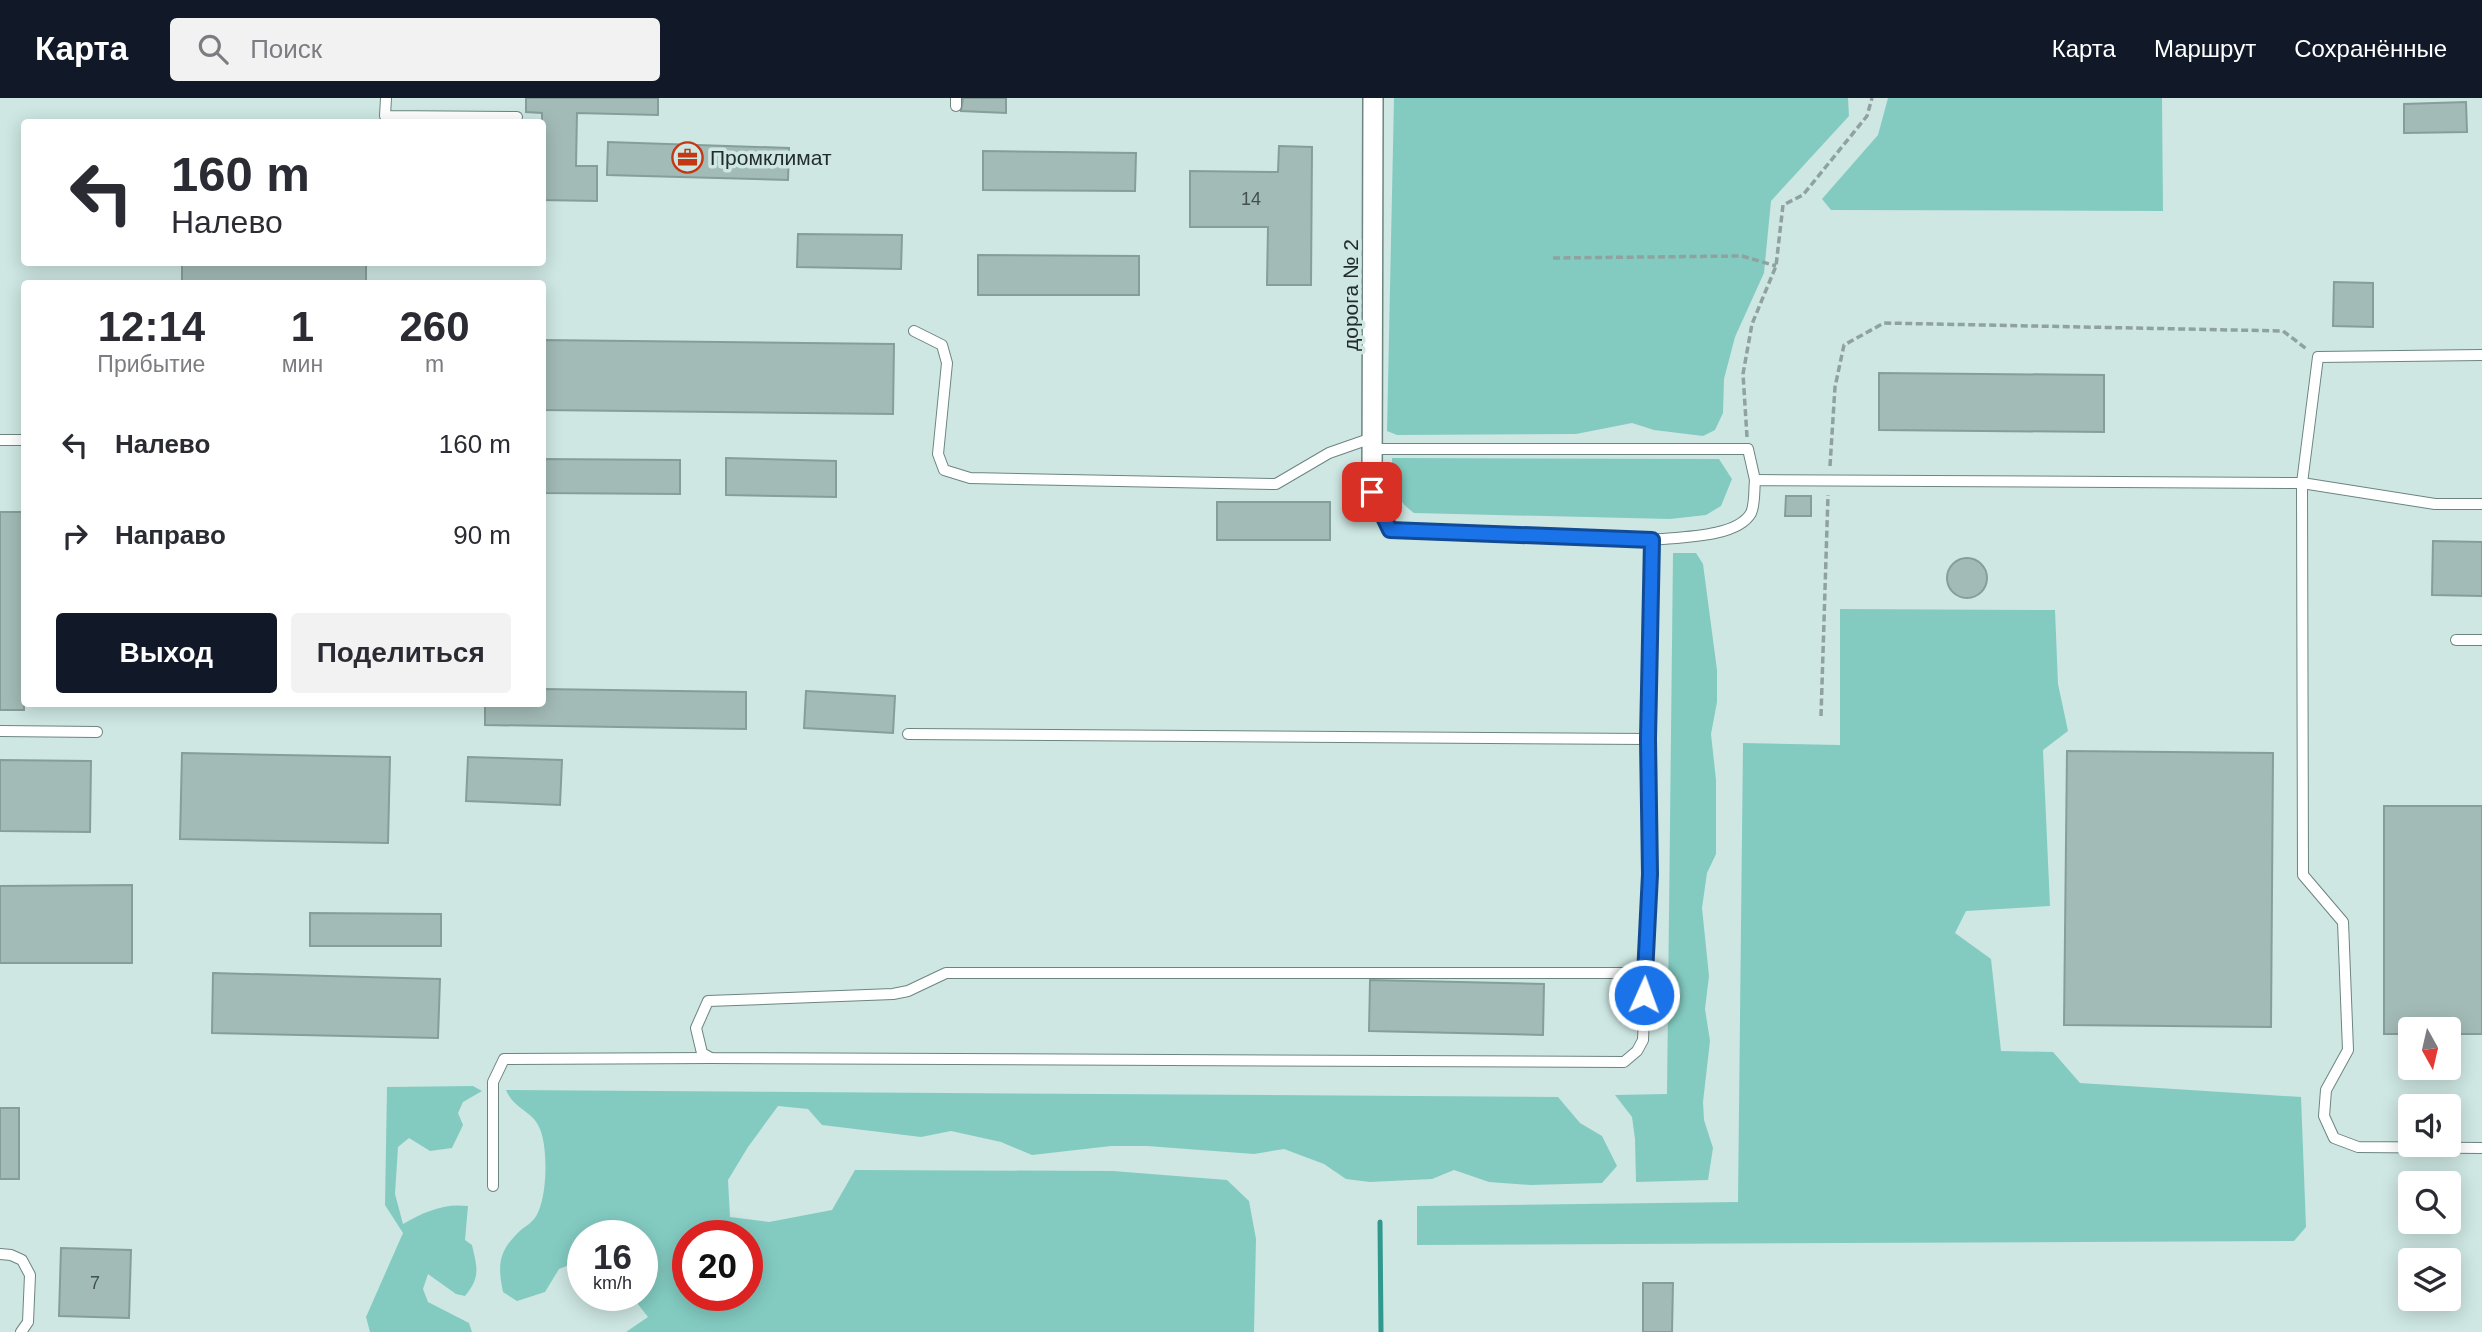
<!DOCTYPE html>
<html lang="ru">
<head>
<meta charset="utf-8">
<style>
	body { margin:0; font-family:Helvetica,sans-serif; background:#f2f2f3; color:#2b2b33; height:100vh; display:flex; flex-direction:column; font-size:26px; white-space:nowrap }
	* { box-sizing:border-box; margin:0 }
	p { font-size:23px; color:#7c7c81 }
	.icon { flex:none; width:38px; height:38px; fill:none; stroke:currentColor; stroke-width:2; stroke-linecap:round; stroke-linejoin:round }
	.map { position:relative; flex:1; overflow:hidden }
	.sheet { position:absolute; left:21px; top:182px; width:525px; height:427px; display:flex; flex-direction:column; background:#fff; border-radius:7px; box-shadow:0 4px 18px #0003 }
	.sheet>* { flex:none }
	.hud { position:absolute; left:21px; top:21px; width:525px; height:147px; border-radius:7px; box-shadow:0 4px 18px #0003; background:#fff; color:#2b2b33; overflow:hidden }
	.needle { width:46px; rotate:172deg }
	.fabs { position:absolute; left:2398px; top:919px; display:grid; gap:14px }
	.fabs a { display:grid; place-items:center; width:63px; height:63px; border-radius:7px; background:#fff; box-shadow:0 4px 18px #0003; font-size:35px }
	.speed { position:absolute; left:567px; top:1122px; display:flex; gap:14px; font-size:35px; font-weight:700; text-align:center }
	.speed>* { display:grid; place-content:center; width:91px; height:91px; border-radius:50%; background:#fff; box-shadow:0 4px 18px #0003; line-height:1 }
	.speed small { font-size:18px; font-weight:400 }
	.speed .limit { border:10px solid #d22; background:#fff; color:#111 }
	.pin { position:absolute; display:grid; place-items:center; width:60px; height:60px; color:#fff; margin:-30px; border-radius:14px; box-shadow:0 4px 10px #0006 }
	.me { position:absolute; width:77px; margin:-38px; rotate:2deg; stroke-linejoin:round; filter:drop-shadow(0 0 5px #0008) }
	.turn { display:flex; align-items:center; gap:24px; height:147px; padding:0 35px; font-size:32px }
	.turn .icon { width:91px; height:91px; stroke-width:2.5 }
	.turn b { display:block; font-size:49px; line-height:60px }
	.eta { display:flex; justify-content:space-evenly; align-items:center; height:119px; text-align:center }
	.eta b { font-size:42px; font-weight:800; line-height:49px }
	.cta { display:flex; gap:14px; margin-top:auto; padding:14px 35px }
	.cta a { flex:1; height:80px; border-radius:7px; background:#111827; color:#fff; font-size:28px; font-weight:800; line-height:80px; text-align:center }
	.cta a+a { background:#f2f2f3; color:#2b2b33 }
	ul { padding:0; list-style:none }
	li { display:flex; align-items:center; gap:21px; height:91px; padding:0 35px }
	li div { flex:1 }
	li b { display:block; font-size:26px }
	li em { font-style:normal }
	header { display:flex; align-items:center; gap:42px; box-sizing:border-box; height:98px; padding:0 35px; background:#111827; color:#fff }
	header strong { font-size:33px }
	nav { display:flex; gap:38px; margin-inline-start:auto; font-size:24px }
	.search { width:490px; height:63px; background:#f2f2f3; display:flex; align-items:center; gap:18px; box-sizing:border-box; padding:0 24px; border-radius:7px; color:#7c7c81; font-size:26px }
	.map>svg:first-child { display:block }
	.green { fill:#83cbc1; fill-rule:evenodd }
	.lines { fill:none; stroke-linecap:round; stroke-linejoin:round }
	.stream { stroke:#31988d; stroke-width:5 }
	.building { fill:#a3bbb7; stroke:#869e9a; stroke-width:2 }
	.lane-casing { stroke:#6d8581; stroke-width:12 }
	.street-casing { stroke:#6d8581; stroke-width:22 }
	.path { stroke:#8fa29f; stroke-width:3.5; stroke-dasharray:7 3.5; stroke-linecap:butt }
	.lane { stroke:#fff; stroke-width:10 }
	.street { stroke:#fff; stroke-width:19 }
	.route-casing { stroke:#114b97; stroke-width:18 }
	.route { stroke:#1a73e8; stroke-width:12 }
	.labels { text-anchor:middle; dominant-baseline:central; stroke-width:7; stroke-linejoin:round; paint-order:stroke }
	.number-label { font-size:18px; fill:#42504e }
	.poi-label { font-size:21px; fill:#222c2b; stroke:#cee7e3; text-anchor:start }
	.street-label { font-size:21px; fill:#222c2b; stroke:#cee7e3 }
</style>
</head>
<body>
<header>
<strong>Карта</strong>
<div class="search"><svg class="icon" aria-label="search" viewBox="0 0 24 24"><circle cx="10" cy="10" r="6"/><path d="M15 15l6 6"/></svg>Поиск</div>
<nav><a>Карта</a><a>Маршрут</a><a>Сохранённые</a></nav>
</header>
<div class="map">
<svg width="2482" height="1234" viewBox="0 0 2482 1234">
	<rect width="100%" height="100%" fill="#cee7e3"/>
	<g class="green">
		<path d="M1394 0H1848L1849 18 1771 103 1764 175 1735 239 1724 281 1723 315 1715 332 1703 338 1654 332 1632 325 1576 336 1397 337 1387 333Z"/>
		<path d="M1888 0H2162L2163 113 1831 112 1822 101 1878 37Z"/>
		<path d="M1392 360 1719 361 1732 381 1721 408 1706 417 1670 421 1414 415C1393 400 1393 385 1392 360Z"/>
		<path d="M1673 455H1696L1703 466 1717 572V604L1711 636 1716 682V756L1707 775 1702 810 1709 878 1705 911 1710 943 1703 1004 1704 1022 1713 1050 1708 1082 1636 1084 1635 1041 1632 1019 1615 997 1667 996Z"/>
		<path d="M1840 511 2055 512 2058 586 2068 633 2043 652 2050 808 1966 813 1955 835 1991 861 2001 953 2053 954 2080 985 2301 999 2306 1129 2294 1143 1417 1147V1108L1738 1104 1743 645 1840 647Z"/>
		<path d="M387 989 473 988 482 993 463 1004 458 1015 463 1027 452 1050 430 1053 409 1040 398 1049 395 1096 403 1126C424 1114 443 1105 468 1108L465 1142 472 1147C477 1169 481 1179 465 1198L456 1196 428 1176 423 1191 428 1204 469 1225 472 1234H370L366 1219 403 1135 385 1107Z"/>
		<path d="M506 992 1558 999 1580 1025 1602 1038 1617 1068 1602 1085 1531 1087 1489 1084 1454 1072 1432 1081 1370 1084 1346 1081 1324 1066 1284 1051 1254 1056 1147 1048H1111L1032 1057 1001 1044 951 1033 921 1039 822 1027 808 1011 778 1008 748 1049 728 1082 730 1119 769 1124 832 1112 855 1072 1113 1073 1227 1082 1249 1103 1256 1141 1254 1234H626L648 1219 637 1205H586L583 1197H642V1138H583V1195L581 1162 559 1171 545 1194 517 1203 503 1194C497 1165 499 1152 522 1131 526 1128 531 1125 534 1121 548 1105 549 1045 538 1027 531 1013 514 1011 506 992ZM688 1138H747V1197H688Z"/>
	</g>
	<g class="lines">
		<path class="stream" d="M1380 1124 1381 1234"/>
	</g>
	<g class="building">
		<path d="M526 0H658V17L577 15 576 68H597V103L542 102V15L526 14Z"/>
		<path d="M963 0H1006V15L961 13Z"/>
		<path d="M2466 4 2467 34 2404 35V6Z"/>
		<path d="M608 44 789 50 788 82 607 77Z"/>
		<path d="M1279 48 1312 49 1311 187H1267L1268 129H1190V73L1278 74Z"/>
		<path d="M983 53 1136 55 1135 93 983 92Z"/>
		<path d="M798 136 902 137 901 171 797 169Z"/>
		<path d="M978 157 1139 158V197H978Z"/>
		<rect x="182" y="164" width="184" height="22"/>
		<path d="M2334 184 2373 185V229L2333 228Z"/>
		<path d="M542 242 894 246 893 316 542 312Z"/>
		<path d="M1879 275 2104 277V334L1879 332Z"/>
		<path d="M726 360 836 363V399L726 397Z"/>
		<path d="M542 361 680 362V396L542 395Z"/>
		<path d="M1786 398H1811V418H1785Z"/>
		<rect x="1217" y="404" width="113" height="38"/>
		<rect x="0" y="414" width="24" height="198"/>
		<path d="M2433 443 2482 444V498L2432 497Z"/>
		<circle cx="1967" cy="480" r="20"/>
		<path d="M542 591 746 594V631L485 627V606H542Z"/>
		<path d="M806 593 895 598 893 635 804 630Z"/>
		<path d="M2067 653 2273 655 2271 929 2064 927Z"/>
		<path d="M182 655 390 659 388 745 180 741Z"/>
		<path d="M468 659 562 662 560 707 466 703Z"/>
		<path d="M0 662 91 663 90 734 0 733Z"/>
		<path d="M2384 708H2482V936H2448V931H2410V936H2384Z"/>
		<path d="M132 787V865H0V788Z"/>
		<path d="M310 815 441 816V848H310Z"/>
		<path d="M213 875 440 881 438 940 212 935Z"/>
		<path d="M1370 882 1544 886 1543 937 1369 933Z"/>
		<rect x="0" y="1010" width="19" height="71"/>
		<path d="M61 1150 131 1152 129 1220 59 1218Z"/>
		<path d="M1643 1185H1673L1672 1234H1643Z"/>
	</g>
	<g class="lines">
		<defs>
			<g id="lane">
				<path d="M386 0 385 18 517 19"/>
				<path d="M956 8V0"/>
				<path d="M914 233 942 247 947 265 938 356 944 372 970 380 1276 386 1329 355 1372 340"/>
				<path d="M2482 257 2318 259 2302 385 2303 777 2343 824 2348 952 2326 992 2324 1018 2334 1040 2358 1049 2482 1050"/>
				<path d="M0 342H24"/>
				<path d="M1372 351H1748L1755 382"/>
				<path d="M1372 394 1390 432 1652 442 1648 641 1650 776 1643 942 1637 953 1624 964 711 960 702 955 696 930 708 903 893 896 908 893 946 875H1645"/>
				<path d="M1652 442C1678 439 1737 440 1751 415 1755 407 1754 391 1755 382L2302 385 2435 406H2482"/>
				<path d="M2456 542H2482"/>
				<path d="M0 633 97 634"/>
				<path d="M908 636 1648 641"/>
				<path d="M493 1088V984L504 961 711 960"/>
				<path d="M0 1156 11 1157 22 1162 30 1177 28 1224 21 1234"/>
			</g>
			<path id="street" d="M1372 394 1373 0"/>
		</defs>
		<use href="#lane" class="lane-casing"/>
		<use href="#street" class="street-casing"/>
		<g class="path">
			<path d="M1553 160 1742 158 1776 168"/>
			<path d="M1747 339 1743 276 1752 226 1776 168 1783 107 1803 97 1867 18 1872 0"/>
			<path d="M1830 368 1835 289 1844 247 1884 225 2283 233 2308 252"/>
			<path d="M1821 618 1828 397"/>
		</g>
		<use href="#lane" class="lane"/>
		<use href="#street" class="street"/>
	</g>
	<g class="lines">
		<defs>
			<path id="route" d="M1372 394 1390 432 1652 442 1648 641 1650 776 1644 897"/>
		</defs>
		<use href="#route" class="route-casing"/>
		<use href="#route" class="route"/>
	</g>
	<defs>
		<symbol id="office-ring" viewBox="-11 -11 22 22"><circle r="9.5" fill="#cee7e3" stroke="#c23814" stroke-width="1.5"/><path d="M-6-3h4V-5.5h4V-3h4V5H-6ZM-1-4.5V-3h2v-1.5ZM-6 0V1H6V0Z" fill="#c23814"/></symbol>
	</defs>
	<g fill-rule="evenodd">
		<use href="#office-ring" x="670" y="42" width="35" height="35"/>
	</g>
	<g class="labels">
		<g class="number-label">
			<text x="1251" y="101">14</text>
			<text x="95" y="1185">7</text>
		</g>
		<g class="poi-label">
			<text x="710" y="59">Промклимат</text>
		</g>
		<g class="street-label">
			<text transform="translate(1350 197) rotate(-90)">дорога № 2</text>
		</g>
	</g>
</svg>
<div class="fabs">
<a><svg class="needle" viewBox="-14 -14 28 28"><path d="M0-13l5 13h-10z" fill="#e53935"/><path d="M0 13l5-13h-10z" fill="#7c7c81"/></svg></a>
<a><svg class="icon" aria-label="sound" viewBox="0 0 24 24"><path d="M4 9h4l5-4v14l-5-4H4zM17 9q2 3 0 6"/></svg></a>
<a><svg class="icon" aria-label="search" viewBox="0 0 24 24"><circle cx="10" cy="10" r="6"/><path d="M15 15l6 6"/></svg></a>
<a><svg class="icon" aria-label="layers" viewBox="0 0 24 24"><path d="M12 4l9 5-9 5-9-5zM3 14l9 5 9-5"/></svg></a>
</div>
<div class="speed"><div>16<small>km/h</small></div><div class="limit">20</div></div>
<div class="pin" style="left:1372px;top:394px;background:#d93025"><svg class="icon" aria-label="arrive" viewBox="0 0 24 24"><path d="M6 21V4h12l-3 4 3 4H6"/></svg></div>
<svg class="me" style="left:1644px;top:897px" viewBox="-20 -20 40 40"><circle r="17" fill="#1a73e8" stroke="#fff" stroke-width="3"/><path d="M0-11L8 9 0 5-8 9z" fill="#fff"/></svg>
<div class="hud">
<div class="turn"><svg class="icon" aria-label="left" viewBox="0 0 24 24"><path d="M17 20v-9H6M10 6l-5 5 5 5"/></svg><div><b>160 m</b>Налево</div></div>
</div>
<section class="sheet">
<div class="eta">
<div><b>12:14</b><p>Прибытие</p></div>
<div><b>1</b><p>мин</p></div>
<div><b>260</b><p>m</p></div>
</div>
<ul>
<li><svg class="icon" aria-label="left" viewBox="0 0 24 24"><path d="M17 20v-9H6M10 6l-5 5 5 5"/></svg><div><b>Налево</b></div><em>160 m</em></li>
<li><svg class="icon" aria-label="right" viewBox="0 0 24 24"><path d="M7 20v-9h11M14 6l5 5-5 5"/></svg><div><b>Направо</b></div><em>90 m</em></li>
</ul>
<div class="cta"><a>Выход</a><a>Поделиться</a></div>
</section>
</div>
</body>
</html>
